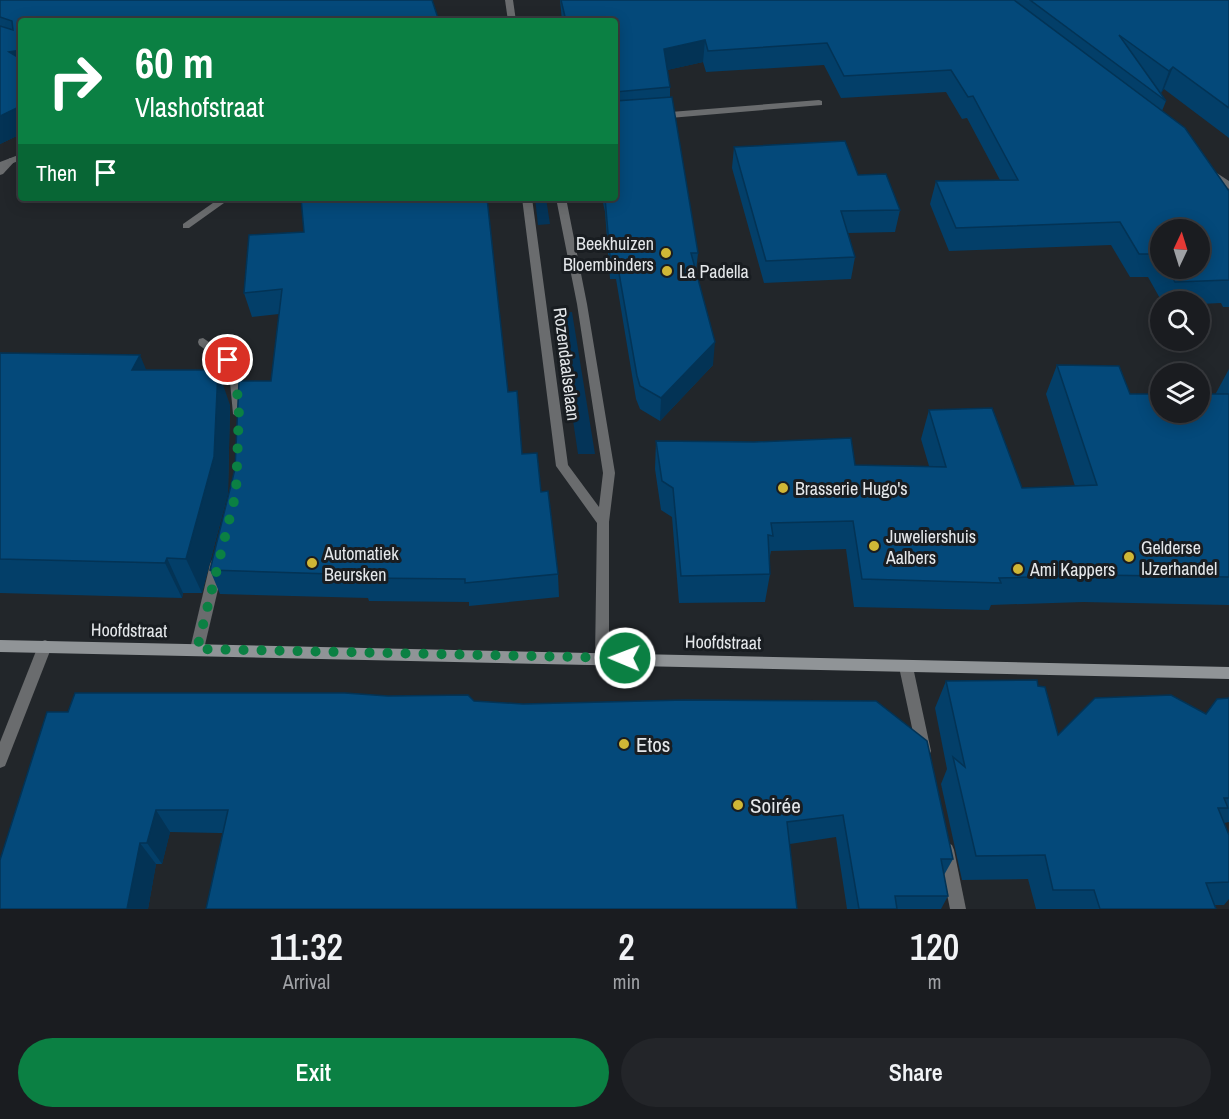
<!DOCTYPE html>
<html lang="en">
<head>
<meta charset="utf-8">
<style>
	body { margin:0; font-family:"Archivo Narrow",sans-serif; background:#232529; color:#f1f3f6; height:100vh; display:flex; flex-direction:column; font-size:22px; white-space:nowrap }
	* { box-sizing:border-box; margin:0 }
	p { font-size:20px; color:#9fa1a5 }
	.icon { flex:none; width:33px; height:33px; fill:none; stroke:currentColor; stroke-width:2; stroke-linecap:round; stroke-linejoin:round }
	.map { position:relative; height:909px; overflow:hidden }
	.panel { display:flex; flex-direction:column; background:#1a1c20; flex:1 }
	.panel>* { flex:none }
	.guide { position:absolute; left:18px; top:18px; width:600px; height:183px; border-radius:6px; box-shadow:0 3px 15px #0003,0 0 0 2px #383a3e; background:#0b8043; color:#fff; overflow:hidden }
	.needle { width:39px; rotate:4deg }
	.controls { position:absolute; left:1150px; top:219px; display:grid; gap:12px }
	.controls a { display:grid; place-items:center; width:60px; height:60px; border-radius:50%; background:#1a1c20; box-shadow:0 3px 15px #0003,0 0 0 2px #383a3e; font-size:30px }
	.pin { position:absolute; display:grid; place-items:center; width:51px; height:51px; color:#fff; margin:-26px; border:3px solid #fff; border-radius:50%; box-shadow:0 2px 6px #0007 }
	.me { position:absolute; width:66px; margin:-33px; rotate:271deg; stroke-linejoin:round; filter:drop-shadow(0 0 4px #0008) }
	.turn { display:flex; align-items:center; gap:21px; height:126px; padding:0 18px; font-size:27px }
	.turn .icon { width:78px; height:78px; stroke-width:2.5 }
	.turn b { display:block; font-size:42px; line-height:51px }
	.then { display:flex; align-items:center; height:57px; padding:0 18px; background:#0003; gap:12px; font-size:22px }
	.eta { display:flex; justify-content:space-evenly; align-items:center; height:102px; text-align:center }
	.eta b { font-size:36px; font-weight:600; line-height:42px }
	.cta { display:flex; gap:12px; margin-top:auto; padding:12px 18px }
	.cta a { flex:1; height:69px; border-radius:36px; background:#0b8043; color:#fff; font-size:24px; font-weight:600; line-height:69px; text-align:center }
	.cta a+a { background:#232529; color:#f1f3f6 }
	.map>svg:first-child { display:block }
	.green { fill:#043458 }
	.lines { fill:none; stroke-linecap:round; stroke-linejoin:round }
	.service { fill:#6a6c6e; fill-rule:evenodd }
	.minor { fill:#6a6c6e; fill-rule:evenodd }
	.tertiary { fill:#6a6c6e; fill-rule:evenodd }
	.secondary { fill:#909497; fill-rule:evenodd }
	.wall { fill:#033f69; fill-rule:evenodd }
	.shaded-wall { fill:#033355 }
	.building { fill:#04497a; stroke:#033355; stroke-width:1.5 }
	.route { stroke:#0b8043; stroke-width:10; stroke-dasharray:0 18 }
	.poi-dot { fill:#d0b736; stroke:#191d21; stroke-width:2 }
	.labels { text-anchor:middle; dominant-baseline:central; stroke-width:6; stroke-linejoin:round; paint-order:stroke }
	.poi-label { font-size:18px; fill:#e5e8eb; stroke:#191d21; text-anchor:start }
	.street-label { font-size:18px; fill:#e5e8eb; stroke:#191d21 }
	.near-poi-label { font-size:21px; fill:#e5e8eb; stroke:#191d21; text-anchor:start }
</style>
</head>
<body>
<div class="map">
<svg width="1229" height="909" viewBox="0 0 1229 909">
	<rect width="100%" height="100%" fill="#22262a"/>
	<g class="green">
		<path d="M535 198H546L550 224 538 225Z"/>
		<path d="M572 312 595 454H578L557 313Z"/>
	</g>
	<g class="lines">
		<g class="service">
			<path d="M819 100 822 101V105L658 119 654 116 658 113Z"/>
			<path d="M10 158 15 161 3 174 0 175V166Z"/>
			<path d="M220 198H231L189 228H183V224Z"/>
			<path d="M203 338 231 357 233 360 231 363H223L199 345 198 342 199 339Z"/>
		</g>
		<g class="minor">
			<path d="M21 154V160L0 168V162Z"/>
			<path d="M1209 168 1229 181V189L1206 173V169Z"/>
			<path d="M227 356C242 362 243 399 245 414L239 418 233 414 230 382 221 360Z"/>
			<path d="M217 559 222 560 224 564 204 649 202 653 197 655 192 653 190 649 210 564 212 560Z"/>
			<path d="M45 640 50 642 52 646 7 761 5 766 0 768V742L38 646 40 642Z"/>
			<path d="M906 661 911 663 913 667 931 751 929 756 924 758 919 756 917 751 899 667 901 663Z"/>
			<path d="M946 842 952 845 954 850 966 909H950L938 850 940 845Z"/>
		</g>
		<g class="tertiary">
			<path d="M505 0H513L516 21H508Z"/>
			<path d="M522 198H532L568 465 599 507 603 473 577 304 556 198H566L587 304 615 473 609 522V658L607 662 602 664 597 662 595 658 597 523 556 466Z"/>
		</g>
		<path class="secondary" d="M0 640 1229 667V679L0 652Z"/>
	</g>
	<g class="wall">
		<path d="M0 0H432L21 21V134L0 144Z"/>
		<path d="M560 0H1229V138L1164 89 1161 93 1166 101 1162 111 1229 191V307H1223L1221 303 1200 304V302H1162L1148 277H1130L1111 245 949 251 930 204 936 181 1000 180 967 118 962 119 946 92 841 98 824 65 706 72 703 62 667 70 670 87V98L698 253 696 272 713 365 660 421 640 409 636 399 616 279H610L605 212 602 198H615V21H562ZM1161 230 1200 268H1161Z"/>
		<path d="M734 147 858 175 900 210 895 232 848 233 855 257 851 279 764 283 732 168Z"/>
		<path d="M304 232 508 392 522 454 541 492 558 574 559 597 469 606V602L369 601 368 598 220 594 210 570 271 381 279 314 252 317 244 293Z"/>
		<path d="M0 353 146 370 230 405 228 493 202 593H183L182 598 0 593Z"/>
		<path d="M1057 365 1130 394H1216V393L1229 369V605L1083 602 991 605 989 610 854 607 846 549 771 551 769 561 770 574 765 602 679 603 672 517 661 510 655 469 656 441 855 465 929 466 921 439 929 410 1022 488 1075 486 1046 394Z"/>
		<path d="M946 681 1038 686 1058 735 1206 714 1217 699 1229 698V822L1224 823 1229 835V899L1224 905H1214L1216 909H1036L1028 879 962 880 941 784 947 769 935 708Z"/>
		<path d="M685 700 953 859 944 875 948 896 941 909H847L836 837 790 844 170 832 162 864H156L148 909H0V860L474 701 523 704Z"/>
	</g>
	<g class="shaded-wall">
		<path d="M705 40 703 62 663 71 664 49Z"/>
		<path d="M21 50V75L9 52Z"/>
		<path d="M1173 67 1164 89 1161 93 1169 71Z"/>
		<path d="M21 106V134L0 144V116Z"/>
		<path d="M715 342 713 365 660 421 661 398Z"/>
		<path d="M140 355 155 391 132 370Z"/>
		<path d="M218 370 230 405 228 493 202 593 186 559Z"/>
		<path d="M167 558 183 593 182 598 165 563Z"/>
		<path d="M156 810 170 832 162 864 147 843Z"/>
		<path d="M140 843 156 864 148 909H127Z"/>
	</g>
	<g class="building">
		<path d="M0 0H432L439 21H21V50L9 52 21 59V106L0 116V26L13 30 12 21 0 17Z"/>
		<path d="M561 0H1014L1185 128 1229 191V280L1175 282 1167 268H1200V230H1161V259L1158 254H1139L1120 222 956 228 936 181 1018 180 973 96 968 97 951 70 844 76 827 43 708 51 705 40 664 49 670 87 615 92V21H566Z"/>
		<path d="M1030 0H1229V108L1173 67 1169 71 1119 35 1166 101Z"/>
		<path d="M672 97 698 253H691L715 342 661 398 640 386 637 376 616 256H610L605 198H615V101Z"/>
		<path d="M845 141 858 175 886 174 900 210 841 211 855 257 766 261 734 147Z"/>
		<path d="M301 198H487L508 392 517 391 522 454 537 453 541 492 548 491 558 574 465 583V579L362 578 363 575 210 570 235 469 239 381H271L282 289 244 293 249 235 304 232Z"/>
		<path d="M0 353 140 355 132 370H218L214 457 186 559 167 558 165 563 0 559Z"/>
		<path d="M1057 365 1119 366 1130 394H1161V412H1200V394H1229V577L1097 575 999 578 1001 583 862 579 853 521 771 523 773 536 768 535 770 574 681 576 673 488 662 481 656 441 754 442 851 438 855 465 946 467 929 410 992 408 1022 488 1097 485Z"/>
		<path d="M1037 680 1038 686 1045 687 1058 735 1095 698 1171 695 1206 714 1217 699 1229 698V798H1224L1228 808H1218L1229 835V882L1206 883 1216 909H1100L1094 890H1053L1045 855 976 856 953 757 965 767 946 681Z"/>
		<path d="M75 693H345L388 696 468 695 474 701 523 704 685 700 876 701 927 741 953 859H941L948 896H895L897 909H859L843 815 787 822 797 909H206L228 810H156L147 843H140L127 909H0V860L47 712H68Z"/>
	</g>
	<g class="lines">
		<path class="route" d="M228 360 236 382 239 409 236 493 197 649 625 658"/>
	</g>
	<g class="poi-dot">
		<circle cx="666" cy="253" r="6"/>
		<circle cx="667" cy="271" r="6"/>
		<circle cx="783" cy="488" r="6"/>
		<circle cx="874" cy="546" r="6"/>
		<circle cx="1129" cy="557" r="6"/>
		<circle cx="312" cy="563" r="6"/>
		<circle cx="1018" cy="569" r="6"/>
		<circle cx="624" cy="744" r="6"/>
		<circle cx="738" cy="805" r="6"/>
	</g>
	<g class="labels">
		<g class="poi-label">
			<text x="654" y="243" text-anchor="end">Beekhuizen<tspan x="654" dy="21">Bloembinders</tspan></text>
			<text x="679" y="271">La Padella</text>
			<text x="795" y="488">Brasserie Hugo's</text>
			<text x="886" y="536">Juweliershuis<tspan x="886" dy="21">Aalbers</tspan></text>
			<text x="1141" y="547">Gelderse<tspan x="1141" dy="21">IJzerhandel</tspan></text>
			<text x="324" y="553">Automatiek<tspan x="324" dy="21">Beursken</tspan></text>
			<text x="1030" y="569">Ami Kappers</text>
		</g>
		<g class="street-label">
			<text transform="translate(567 364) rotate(83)">Rozendaalselaan</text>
			<text transform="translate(129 630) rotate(1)">Hoofdstraat</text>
			<text transform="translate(723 642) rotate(1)">Hoofdstraat</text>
		</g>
		<g class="near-poi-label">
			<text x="636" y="744">Etos</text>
			<text x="750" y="805">Soirée</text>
		</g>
	</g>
</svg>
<div class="controls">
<a><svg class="needle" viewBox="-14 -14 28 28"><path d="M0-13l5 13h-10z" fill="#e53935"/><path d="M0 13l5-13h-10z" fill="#9fa1a5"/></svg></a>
<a><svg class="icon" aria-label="search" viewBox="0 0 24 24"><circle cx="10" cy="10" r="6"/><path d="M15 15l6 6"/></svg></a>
<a><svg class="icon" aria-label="layers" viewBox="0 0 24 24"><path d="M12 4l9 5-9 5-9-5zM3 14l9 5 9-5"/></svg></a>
</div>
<div class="pin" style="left:228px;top:360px;background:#d93025"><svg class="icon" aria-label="arrive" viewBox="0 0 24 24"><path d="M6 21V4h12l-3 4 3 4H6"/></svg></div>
<svg class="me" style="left:625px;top:658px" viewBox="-20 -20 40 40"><circle r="17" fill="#0b8043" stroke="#fff" stroke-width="3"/><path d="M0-11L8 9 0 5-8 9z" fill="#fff"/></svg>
<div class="guide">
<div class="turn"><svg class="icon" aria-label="right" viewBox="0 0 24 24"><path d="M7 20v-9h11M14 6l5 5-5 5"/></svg><div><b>60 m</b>Vlashofstraat</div></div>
<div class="then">Then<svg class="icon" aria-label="arrive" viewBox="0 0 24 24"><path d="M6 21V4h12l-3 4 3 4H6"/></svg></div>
</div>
</div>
<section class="panel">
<div class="eta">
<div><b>11:32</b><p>Arrival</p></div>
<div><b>2</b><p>min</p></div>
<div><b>120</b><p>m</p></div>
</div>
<div class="cta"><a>Exit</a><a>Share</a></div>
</section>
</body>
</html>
